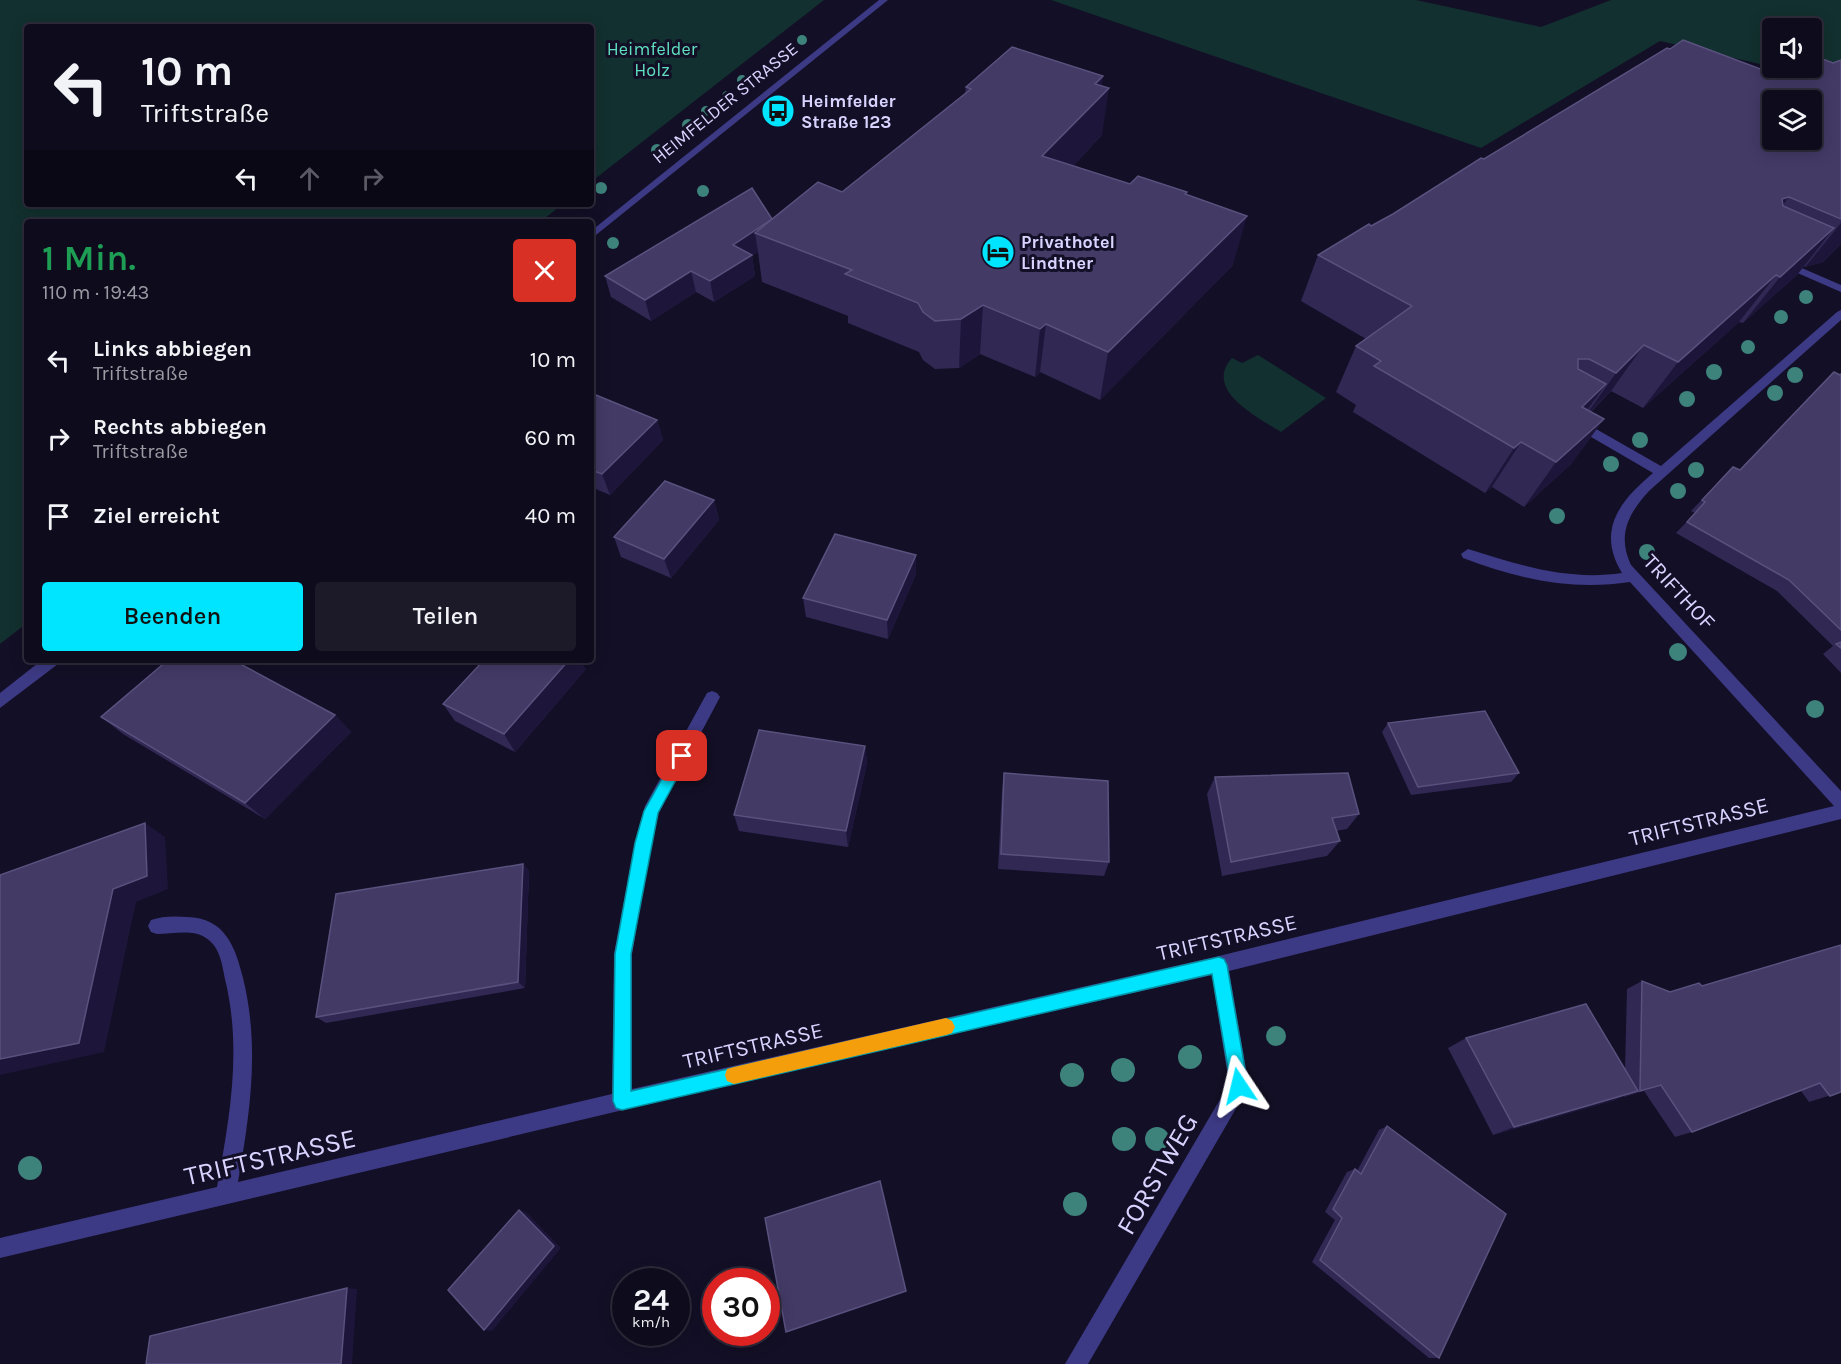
<!DOCTYPE html>
<html lang="de">
<head>
<meta charset="utf-8">
<style>
	body { margin:0; font-family:Karla,sans-serif; background:#1c1929; color:#f1f3f6; height:100vh; display:flex; flex-direction:column; font-size:22px; white-space:nowrap }
	* { box-sizing:border-box; margin:0 }
	p { font-size:20px; color:#9b9ba3 }
	.icon { flex:none; width:33px; height:33px; fill:none; stroke:currentColor; stroke-width:2; stroke-linecap:round; stroke-linejoin:round }
	.map { position:relative; flex:1; overflow:hidden }
	.details { position:absolute; left:24px; top:219px; width:570px; height:444px; display:flex; flex-direction:column; background:#0e0b1c; border-radius:6px; box-shadow:0 3px 15px #0003,0 0 0 2px #2e2b3b }
	.details>* { flex:none }
	.top-card { position:absolute; left:24px; top:24px; width:570px; height:183px; border-radius:6px; box-shadow:0 3px 15px #0003,0 0 0 2px #2e2b3b; background:#0e0b1c; color:#f1f3f6; overflow:hidden }
	.fabs { position:absolute; left:1762px; top:18px; display:grid; gap:12px }
	.fabs a { display:grid; place-items:center; width:60px; height:60px; border-radius:6px; background:#0e0b1c; box-shadow:0 3px 15px #0003,0 0 0 2px #2e2b3b; font-size:30px }
	.speed { position:absolute; left:612px; top:1268px; display:flex; gap:12px; font-size:30px; font-weight:700; text-align:center }
	.speed>* { display:grid; place-content:center; width:78px; height:78px; border-radius:50%; background:#0e0b1c; box-shadow:0 3px 15px #0003,0 0 0 2px #2e2b3b; line-height:1 }
	.speed small { font-size:15px; font-weight:400 }
	.speed .limit { border:9px solid #d22; background:#fff; color:#111 }
	.pin { position:absolute; display:grid; place-items:center; width:51px; height:51px; color:#fff; margin:-26px; border-radius:12px; box-shadow:0 3px 9px #0006 }
	.me { position:absolute; width:66px; margin:-33px; rotate:350deg; stroke-linejoin:round; filter:drop-shadow(0 0 4px #0008) }
	.turn { display:flex; align-items:center; gap:21px; height:126px; padding:0 18px; font-size:27px }
	.turn .icon { width:78px; height:78px; stroke-width:2.5 }
	.turn b { display:block; font-size:42px; line-height:51px }
	.lanes { display:flex; align-items:center; height:57px; padding:0 18px; background:#0003; justify-content:center; gap:30px; direction:ltr }
	.lanes .off { opacity:.35 }
	.round { display:grid; place-items:center; flex:none; width:63px; height:63px; border-radius:6px; background:#1c1929 }
	.summary { display:flex; align-items:center; justify-content:space-between; height:102px; padding:0 18px }
	h1 { font-size:36px; font-weight:600; line-height:45px; color:#1e9e55 }
	.action { display:flex; gap:12px; margin-top:auto; padding:12px 18px }
	.action a { flex:1; height:69px; border-radius:6px; background:#00e5ff; color:#111; font-size:24px; font-weight:600; line-height:69px; text-align:center }
	.action a+a { background:#1c1929; color:#f1f3f6 }
	ul { padding:0; list-style:none }
	li { display:flex; align-items:center; gap:18px; height:78px; padding:0 18px }
	li div { flex:1 }
	li b { display:block; font-size:22px }
	li em { font-style:normal }
	.map>svg:first-child { display:block }
	.green { fill:#12302f }
	.lines { fill:none; stroke-linecap:round; stroke-linejoin:round }
	.minor { fill:#3d3a85; fill-rule:evenodd }
	.tree { fill:#3d827b }
	.wall { fill:#312854 }
	.shaded-wall { fill:#1d163a }
	.building { fill:#433a66; stroke:#5a527e; stroke-width:1.5; fill-rule:evenodd }
	.route { fill:#00e5ff; stroke:#0095a6; stroke-width:1.5 }
	.slow { fill:#f59e0b }
	.labels { text-anchor:middle; dominant-baseline:central; stroke-width:6; stroke-linejoin:round; paint-order:stroke }
	.far-park-label { font-size:18px; fill:#5fe0c0; stroke:#130f26 }
	.far-poi-label { font-size:18px; font-weight:bold; fill:#d9d4ff; stroke:#130f26; text-anchor:start }
	.far-street-label { font-size:18px; fill:#d9d4ff; stroke:#130f26 }
	.street-label { font-size:22px; fill:#d9d4ff; stroke:#130f26 }
	.near-street-label { font-size:27px; fill:#d9d4ff; stroke:#130f26 }
</style>
</head>
<body>
<div class="map">
<svg width="1841" height="1364" viewBox="0 0 1841 1364">
	<rect width="100%" height="100%" fill="#130f26"/>
	<g class="green">
		<path d="M0 0H824L591 182V27H27V204H563L540 222H27V623L0 644Z"/>
		<path d="M1051 0H1416L1541 27 1611 0H1841V81L1775 68H1812V28H1773V67L1660 41 1481 148Z"/>
		<path d="M1258 355 1326 398 1281 432C1257 417 1203 390 1232 358L1242 363Z"/>
	</g>
	<g class="lines">
		<g class="minor">
			<path d="M879 0H888L591 239V231Z"/>
			<path d="M1781 259 1841 285V292L1777 264V260Z"/>
			<path d="M1841 310V320L1649 491C1628 514 1617 535 1631 565L1841 791V819L1229 971 1249 1086 1088 1364H1065L1229 1084 1212 975 720 1087 0 1258V1238L217 1187C230 1116 242 1049 225 979 222 964 220 947 206 938 193 929 172 934 157 934L151 932 148 926 151 920C162 916 175 916 187 917 225 918 235 946 243 978 260 1047 250 1113 238 1182L612 1094 614 954 635 843 645 806 707 693 712 691 717 693 720 697 659 812 651 843 632 954V1089L1219 956 1834 806 1630 582C1572 591 1518 579 1463 558L1461 554 1468 549C1519 565 1567 581 1622 573 1596 530 1620 501 1653 473L1574 427 1572 424 1574 421H1582L1661 466 1837 312Z"/>
			<path d="M42 660H60L58 664 0 708V693Z"/>
		</g>
	</g>
	<g class="tree">
		<circle cx="802" cy="40" r="5"/>
		<circle cx="742" cy="80" r="5"/>
		<circle cx="727" cy="96" r="5"/>
		<circle cx="782" cy="106" r="5"/>
		<circle cx="706" cy="111" r="5"/>
		<circle cx="688" cy="125" r="6"/>
		<circle cx="657" cy="150" r="6"/>
		<circle cx="601" cy="188" r="6"/>
		<circle cx="703" cy="191" r="6"/>
		<circle cx="613" cy="243" r="6"/>
		<circle cx="1806" cy="297" r="7"/>
		<circle cx="1781" cy="317" r="7"/>
		<circle cx="1748" cy="347" r="7"/>
		<circle cx="1714" cy="372" r="8"/>
		<circle cx="1795" cy="375" r="8"/>
		<circle cx="1775" cy="393" r="8"/>
		<circle cx="1687" cy="399" r="8"/>
		<circle cx="1640" cy="440" r="8"/>
		<circle cx="1611" cy="464" r="8"/>
		<circle cx="1696" cy="470" r="8"/>
		<circle cx="1678" cy="491" r="8"/>
		<circle cx="1557" cy="516" r="8"/>
		<circle cx="1647" cy="552" r="8"/>
		<circle cx="1678" cy="652" r="9"/>
		<circle cx="1815" cy="709" r="9"/>
		<circle cx="1276" cy="1036" r="10"/>
		<circle cx="1190" cy="1057" r="12"/>
		<circle cx="1123" cy="1070" r="12"/>
		<circle cx="1072" cy="1075" r="12"/>
		<circle cx="1124" cy="1139" r="12"/>
		<circle cx="1157" cy="1139" r="12"/>
		<circle cx="30" cy="1168" r="12"/>
		<circle cx="1075" cy="1204" r="12"/>
	</g>
	<g class="wall">
		<path d="M1841 60V244L1823 262 1805 267 1804 266 1797 275 1743 323 1739 322 1643 408 1611 391 1591 412 1604 419 1571 464 1524 507 1492 487 1485 493 1353 412 1356 405 1336 392 1356 346 1366 339 1301 301 1318 255 1393 214 1484 159 1771 73 1833 63Z"/>
		<path d="M1103 76 1101 86 1102 135 1073 166 1130 184 1187 195 1233 265 1100 400 1040 372 1035 377 980 354 959 368 935 369 923 360 919 352 848 323V316L762 282 758 252 752 255 755 276 714 302 696 292 651 321 611 297 605 276 772 219 842 192 965 93 966 87Z"/>
		<path d="M1841 374V673L1823 654 1833 646 1777 591 1676 533 1695 513 1691 511 1733 467 1740 470Z"/>
		<path d="M591 393 657 420 663 440 610 495 591 487Z"/>
		<path d="M714 500 719 520 671 578 621 557 614 537Z"/>
		<path d="M916 574 888 639 806 617 803 598Z"/>
		<path d="M586 669 515 752 455 721 443 704Z"/>
		<path d="M335 715 351 732 265 819 123 734 101 717Z"/>
		<path d="M1388 723 1519 773 1511 782 1411 795 1382 732Z"/>
		<path d="M865 746 867 763 848 847 739 831 734 815Z"/>
		<path d="M1004 773 1109 862 1104 876 998 869 1002 790Z"/>
		<path d="M1215 777 1359 814 1347 829 1336 831 1340 841 1327 856 1222 876 1207 794Z"/>
		<path d="M523 864 529 871 525 988 326 1023 316 1017Z"/>
		<path d="M1642 981 1670 992 1702 986 1841 1092 1809 1102 1801 1091 1692 1132 1675 1137 1644 1091 1624 1097V1096L1615 1100 1493 1135 1448 1048 1466 1038 1625 1069 1627 989Z"/>
		<path d="M1387 1126 1439 1358H1429L1312 1262 1335 1220 1325 1212 1347 1172 1355 1169 1357 1171 1379 1130Z"/>
	</g>
	<g class="shaded-wall">
		<path d="M1103 76 1100 97 1109 88 1102 135 1037 204 1042 156 1095 84Z"/>
		<path d="M1789 197 1754 244 1782 199Z"/>
		<path d="M1247 216 1233 265 1100 400 1108 352Z"/>
		<path d="M773 220 755 233 758 252 752 255 755 276 714 302 710 281 733 245Z"/>
		<path d="M1841 223V244L1823 262 1805 267Z"/>
		<path d="M1834 228 1797 275 1743 323 1780 277Z"/>
		<path d="M691 271 696 292 651 321 645 300Z"/>
		<path d="M1776 275 1739 322 1643 408 1678 362Z"/>
		<path d="M983 305 980 354 959 368 961 319Z"/>
		<path d="M1046 324 1040 372 1035 377 1040 329Z"/>
		<path d="M1644 345 1611 391 1583 419 1616 373Z"/>
		<path d="M1606 384 1573 430 1582 407Z"/>
		<path d="M1604 419 1571 464 1524 507 1556 462Z"/>
		<path d="M657 420 663 440 610 495 602 474Z"/>
		<path d="M1521 442 1492 487 1485 493 1514 448Z"/>
		<path d="M714 500 719 520 671 578 664 559Z"/>
		<path d="M916 555V574L888 639 887 620Z"/>
		<path d="M569 660H581L586 669 515 752 504 734Z"/>
		<path d="M335 715 351 732 265 819 245 803Z"/>
		<path d="M865 746 867 763 848 847 846 831Z"/>
		<path d="M145 823 165 837 168 889 136 902 104 1052 0 1075V1059L113 889Z"/>
		<path d="M523 864 529 871 525 988 518 982Z"/>
		<path d="M1661 1085 1644 1091 1624 1097 1640 1091Z"/>
		<path d="M1638 1091 1615 1100 1493 1135 1514 1127Z"/>
		<path d="M519 1210 527 1213 561 1248 492 1331 484 1330Z"/>
		<path d="M347 1288 357 1289 352 1364H341Z"/>
		<path d="M906 1291V1292L788 1332H786Z"/>
	</g>
	<g class="building">
		<path d="M1683 40 1771 73 1778 68H1812V55L1833 63 1841 60V219L1789 197 1782 199 1783 206 1834 228 1780 277 1776 275 1678 362 1644 345 1616 373 1589 359H1578V369L1606 384 1582 407 1604 419 1556 462 1521 442 1514 448 1374 366 1381 361 1356 346 1412 306 1318 255 1369 224 1371 226 1393 214 1481 158 1484 159 1667 48 1670 49ZM1773 100H1812V140H1773Z"/>
		<path d="M1012 47 1103 76 1095 84 1109 88 1042 156 1130 184 1138 176 1187 192 1185 194 1247 216 1108 352 1046 324 1040 329 983 305 961 319 935 321 923 312 918 303 845 274 852 270 755 233 818 182 842 192 971 89 966 87Z"/>
		<path d="M752 188 772 219 733 245 752 255 710 281 691 271 645 300 605 276Z"/>
		<path d="M1834 372 1840 375 1841 374V630L1789 580 1687 522 1705 502 1702 500 1733 467 1740 470Z"/>
		<path d="M591 393 657 420 602 474 591 470Z"/>
		<path d="M665 481 714 500 664 559 614 537Z"/>
		<path d="M835 534 916 555 887 620 803 598Z"/>
		<path d="M1841 642V648L1836 644Z"/>
		<path d="M168 660H233L335 715 245 803 101 717Z"/>
		<path d="M484 660H569L504 734 443 704Z"/>
		<path d="M1485 711 1519 773 1418 787 1388 723Z"/>
		<path d="M759 730 865 746 846 831 734 815Z"/>
		<path d="M1004 773 1108 781 1109 862 1001 854Z"/>
		<path d="M1348 773 1359 814 1332 818 1340 841 1231 862 1215 777Z"/>
		<path d="M145 823 147 876 113 889 79 1043 0 1059V875Z"/>
		<path d="M523 864 518 982 316 1017 336 894Z"/>
		<path d="M1841 945V1092L1830 1096 1820 1083 1692 1132 1661 1085 1640 1091 1642 981 1670 992 1699 983 1702 986Z"/>
		<path d="M1586 1004 1638 1091 1514 1127 1466 1038Z"/>
		<path d="M1387 1126 1506 1214 1439 1358 1320 1260 1342 1218 1333 1209 1355 1169 1361 1174Z"/>
		<path d="M880 1181 906 1291 786 1332 765 1218Z"/>
		<path d="M519 1210 554 1246 484 1330 448 1290Z"/>
		<path d="M347 1288 341 1364H146L150 1336Z"/>
	</g>
	<path class="route" d="M682 750 687 752 689 756 658 813 631 954V1091L1219 957 1224 959 1227 965 1248 1086 1245 1093 1239 1095 1233 1093 1231 1086 1212 974 622 1110 616 1108 613 1101 615 954 635 843 644 811 677 752Z"/>
	<path class="slow" d="M946 1018 952 1021 955 1027 952 1033 946 1035 734 1084 727 1081 725 1075 727 1069 734 1067Z"/>
	<defs>
		<symbol id="bus-disc" viewBox="-11 -11 22 22"><circle r="9.5" fill="#00e5ff" stroke="#130f26"/><path d="M-5-6H5V4H4V6H2V4H-2V6H-4V4H-5ZM-3.5-4V0h7V-4ZM-3.5 1.2v1.5H-2V1.2ZM2 1.2v1.5H3.5V1.2Z" fill="#111"/></symbol>
		<symbol id="hotel-disc" viewBox="-11 -11 22 22"><circle r="9.5" fill="#00e5ff" stroke="#130f26"/><path d="M-6-4.5h1.5V1H6V5H4.5V3h-9V5H-6ZM-4 0a1.8 1.8 0 1 1 3.6 0ZM.5 0V-2.5h3Q6-2.5 6 0Z" fill="#111"/></symbol>
	</defs>
	<g fill-rule="evenodd">
		<use href="#bus-disc" x="759" y="92" width="38" height="38"/>
		<use href="#hotel-disc" x="979" y="233" width="38" height="38"/>
	</g>
	<g class="labels">
		<g class="far-park-label">
			<text x="652" y="49">Heimfelder<tspan x="652" dy="21">Holz</tspan></text>
		</g>
		<g class="far-poi-label">
			<text x="801" y="101">Heimfelder<tspan x="801" dy="21">Straße 123</tspan></text>
			<text x="1021" y="242">Privathotel<tspan x="1021" dy="21">Lindtner</tspan></text>
		</g>
		<g class="far-street-label">
			<text transform="translate(725 103) rotate(-39)">HEIMFELDER STRASSE</text>
		</g>
		<g class="street-label">
			<text transform="translate(1679 592) rotate(47)">TRIFTHOF</text>
			<text transform="translate(1699 822) rotate(-14)">TRIFTSTRASSE</text>
			<text transform="translate(1227 938) rotate(-13)">TRIFTSTRASSE</text>
			<text transform="translate(753 1046) rotate(-13)">TRIFTSTRASSE</text>
		</g>
		<g class="near-street-label">
			<text transform="translate(270 1157) rotate(-13)">TRIFTSTRASSE</text>
			<text transform="translate(1157 1174) rotate(-60)">FORSTWEG</text>
		</g>
	</g>
</svg>
<div class="fabs">
<a><svg class="icon" aria-label="sound" viewBox="0 0 24 24"><path d="M4 9h4l5-4v14l-5-4H4zM17 9q2 3 0 6"/></svg></a>
<a><svg class="icon" aria-label="layers" viewBox="0 0 24 24"><path d="M12 4l9 5-9 5-9-5zM3 14l9 5 9-5"/></svg></a>
</div>
<div class="speed"><div>24<small>km/h</small></div><div class="limit">30</div></div>
<div class="pin" style="left:682px;top:756px;background:#d93025"><svg class="icon" aria-label="arrive" viewBox="0 0 24 24"><path d="M6 21V4h12l-3 4 3 4H6"/></svg></div>
<svg class="me" style="left:1239px;top:1086px" viewBox="-20 -20 40 40"><path d="M0-17L14 15 0 8-14 15z" fill="#00e5ff" stroke="#fff" stroke-width="4"/></svg>
<div class="top-card">
<div class="turn"><svg class="icon" aria-label="left" viewBox="0 0 24 24"><path d="M17 20v-9H6M10 6l-5 5 5 5"/></svg><div><b>10 m</b>Triftstraße</div></div>
<div class="lanes"><svg class="icon" aria-label="left" viewBox="0 0 24 24"><path d="M17 20v-9H6M10 6l-5 5 5 5"/></svg><svg class="icon off" aria-label="ahead" viewBox="0 0 24 24"><path d="M12 20V5M6 11l6-6 6 6"/></svg><svg class="icon off" aria-label="right" viewBox="0 0 24 24"><path d="M7 20v-9h11M14 6l5 5-5 5"/></svg></div>
</div>
<section class="details">
<div class="summary"><div><h1>1 Min.</h1><p>110 m · 19:43</p></div><a class="round" style="background:#d93025;color:#fff"><svg class="icon" aria-label="close" viewBox="0 0 24 24"><path d="M6 6l12 12M18 6L6 18"/></svg></a></div>
<ul>
<li><svg class="icon" aria-label="left" viewBox="0 0 24 24"><path d="M17 20v-9H6M10 6l-5 5 5 5"/></svg><div><b>Links abbiegen</b><p>Triftstraße</p></div><em>10 m</em></li>
<li><svg class="icon" aria-label="right" viewBox="0 0 24 24"><path d="M7 20v-9h11M14 6l5 5-5 5"/></svg><div><b>Rechts abbiegen</b><p>Triftstraße</p></div><em>60 m</em></li>
<li><svg class="icon" aria-label="arrive" viewBox="0 0 24 24"><path d="M6 21V4h12l-3 4 3 4H6"/></svg><div><b>Ziel erreicht</b></div><em>40 m</em></li>
</ul>
<div class="action"><a>Beenden</a><a>Teilen</a></div>
</section>
</div>
</body>
</html>
